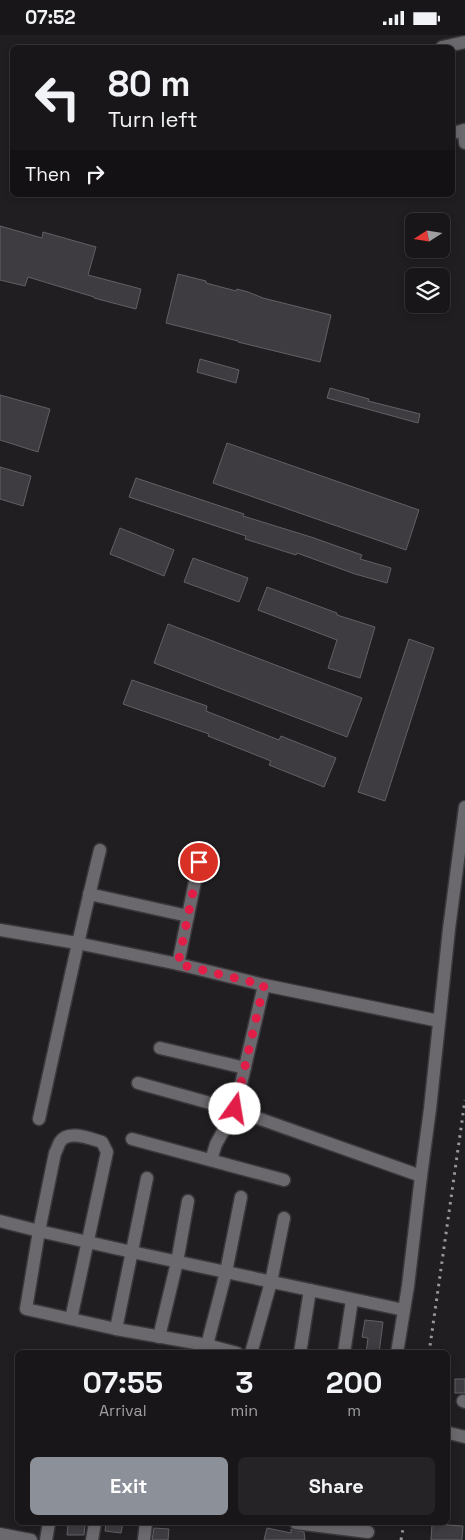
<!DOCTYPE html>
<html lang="en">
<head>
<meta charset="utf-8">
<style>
	body { margin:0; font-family:"Space Grotesk",sans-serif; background:#262327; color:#f1f3f6; height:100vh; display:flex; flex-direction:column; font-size:19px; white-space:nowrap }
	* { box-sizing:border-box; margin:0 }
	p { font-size:16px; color:#9f9fa2 }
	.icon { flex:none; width:28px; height:28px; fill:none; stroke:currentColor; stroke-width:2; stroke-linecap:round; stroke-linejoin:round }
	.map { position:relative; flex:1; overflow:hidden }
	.details { position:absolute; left:15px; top:1315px; width:435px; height:175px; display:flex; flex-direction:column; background:#19161a; border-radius:8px; box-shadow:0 2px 8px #0003,0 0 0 1px #373539 }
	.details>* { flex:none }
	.top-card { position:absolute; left:10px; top:10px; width:445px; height:152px; border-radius:8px; box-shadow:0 2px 8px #0003,0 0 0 1px #373539; background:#19161a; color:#f1f3f6; overflow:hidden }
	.needle { width:32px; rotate:258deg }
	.fabs { position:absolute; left:405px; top:178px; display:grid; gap:10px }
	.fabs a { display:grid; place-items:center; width:45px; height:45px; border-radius:8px; background:#19161a; box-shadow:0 2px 8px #0003,0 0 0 1px #373539; font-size:25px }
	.pin { position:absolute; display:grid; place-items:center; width:42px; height:42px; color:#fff; margin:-21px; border:2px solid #fff; border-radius:50%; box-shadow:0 1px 5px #0007 }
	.me { position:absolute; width:55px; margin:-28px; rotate:13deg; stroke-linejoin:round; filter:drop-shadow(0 0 4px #0008) }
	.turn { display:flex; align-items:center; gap:18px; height:105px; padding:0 15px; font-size:22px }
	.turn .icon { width:65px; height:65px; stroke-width:2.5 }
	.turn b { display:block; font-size:35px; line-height:42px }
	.then { display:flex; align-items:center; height:48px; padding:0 15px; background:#0003; gap:10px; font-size:19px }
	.eta { display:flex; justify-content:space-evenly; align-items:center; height:85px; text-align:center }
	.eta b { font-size:30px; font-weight:700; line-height:35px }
	.primary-button { display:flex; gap:10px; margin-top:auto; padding:10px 15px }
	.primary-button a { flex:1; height:58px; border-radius:8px; background:#8c9099; color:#fff; font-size:20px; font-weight:700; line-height:58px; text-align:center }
	.primary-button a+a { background:#262327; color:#f1f3f6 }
	.status { display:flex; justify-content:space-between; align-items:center; height:35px; padding:0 25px; background:#19161a; direction:ltr }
	.status svg { height:14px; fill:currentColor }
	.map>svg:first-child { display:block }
	.building { fill:#3e3c40; stroke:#636065 }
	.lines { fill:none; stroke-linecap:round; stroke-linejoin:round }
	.minor-casing { stroke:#3b383c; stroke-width:15 }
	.minor { stroke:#6c696e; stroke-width:12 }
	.rail { stroke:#99979a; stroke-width:3; stroke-dasharray:2.5 5; stroke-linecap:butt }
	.route { stroke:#e11d48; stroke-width:9; stroke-dasharray:0 16.2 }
</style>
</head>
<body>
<div class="status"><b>07:52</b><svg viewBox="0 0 49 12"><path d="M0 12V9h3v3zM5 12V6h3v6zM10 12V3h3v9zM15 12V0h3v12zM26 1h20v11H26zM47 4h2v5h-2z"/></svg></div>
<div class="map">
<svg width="465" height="1505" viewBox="0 0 465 1505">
	<rect width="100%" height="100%" fill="#211e22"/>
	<g class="building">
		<path d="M0 191 42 203 43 197 96 212 88 240 141 254 136 274 94 263V262L28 242 25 251 0 245Z"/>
		<path d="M178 239 206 246V248L236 256 237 254 248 257 263 263 331 280 320 327 238 307V306L166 288Z"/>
		<path d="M200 324 239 335 236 348 197 337Z"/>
		<path d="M330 353 369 364 368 366 420 379 418 388 327 363Z"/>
		<path d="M0 360 50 374 38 417 0 405Z"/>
		<path d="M227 408 419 475 406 515 213 448Z"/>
		<path d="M0 432 31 441 23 471 0 464Z"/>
		<path d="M136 443 244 479 243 481 311 502 362 520 360 524 391 533 387 548 355 539 297 518 296 520 245 504 246 501 129 462Z"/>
		<path d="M120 493 174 515 164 541 110 519Z"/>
		<path d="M193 523 248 543 239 567 184 547Z"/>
		<path d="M267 552 337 578V580L375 592 360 643 328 633 337 605 258 575Z"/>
		<path d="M168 589 362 663 347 702 154 628Z"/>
		<path d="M409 604 434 613 385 766 358 757Z"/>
		<path d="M132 645 207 671 206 676 279 705 281 701 336 723 324 752 269 730 271 726 208 701 209 699 123 669Z"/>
		<path d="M365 1285 383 1287 379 1318H366L368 1303 362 1302Z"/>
		<rect x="455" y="1344" width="10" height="14"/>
		<path d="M106 1488H123L121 1498 105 1496Z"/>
		<path d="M68 1489H85L84 1500H67Z"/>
		<path d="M432 1489 463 1491 462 1505H431Z"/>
		<path d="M154 1493 169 1494 168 1505H152Z"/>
		<path d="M267 1493 291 1498V1494L304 1497 305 1505H264Z"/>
	</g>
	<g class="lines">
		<defs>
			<g id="minor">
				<path d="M442 12 465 7"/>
				<path d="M464 95 465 108"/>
				<path d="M452 98 465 95"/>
				<path d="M89 859 188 881"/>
				<path d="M0 895 77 908 178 929 264 950 439 986"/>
				<path d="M178 929 199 827"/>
				<path d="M264 950 235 1075 421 1141"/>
				<path d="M160 1013 245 1033"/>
				<path d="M138 1048 235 1075 216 1109 211 1125"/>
				<path d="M39 1084C59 994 78 904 100 815"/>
				<path d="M132 1104 284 1145"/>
				<path d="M0 1186 39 1196 132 1217 404 1275"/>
				<path d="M71 1284 107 1117 102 1107C91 1104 68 1094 60 1107 58 1110 57 1115 55 1118L39 1196 26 1274 116 1294 207 1310 237 1318"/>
				<path d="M116 1294 147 1143"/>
				<path d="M159 1302 177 1227 188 1166"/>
				<path d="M207 1310 226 1237 241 1162"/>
				<path d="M251 1318 271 1247 284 1183"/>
				<path d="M300 1318 310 1255"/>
				<path d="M344 1318 352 1265"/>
				<path d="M397 1318 408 1251 421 1141 430 1074 449 894 465 772"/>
				<path d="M463 1366 465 1367"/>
				<path d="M449 1398 465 1402"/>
				<path d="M296 1488 368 1497"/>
				<path d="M0 1499 31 1505"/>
				<path d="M46 1505 49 1488"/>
				<path d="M92 1505 95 1488"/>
				<path d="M144 1505 146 1488"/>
			</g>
		</defs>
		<use href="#minor" class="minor-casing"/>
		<use href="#minor" class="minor"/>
		<g class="rail">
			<path d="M429 1318 465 1065"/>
			<path d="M401 1505 404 1488"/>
		</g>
	</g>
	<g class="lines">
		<path class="route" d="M199 827 178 929 264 950 235 1074"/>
	</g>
</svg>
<div class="fabs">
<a><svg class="needle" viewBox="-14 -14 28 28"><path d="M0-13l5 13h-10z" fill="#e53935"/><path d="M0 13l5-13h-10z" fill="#9f9fa2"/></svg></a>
<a><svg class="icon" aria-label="layers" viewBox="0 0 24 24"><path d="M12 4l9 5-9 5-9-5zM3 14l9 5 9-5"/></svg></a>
</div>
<div class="pin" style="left:199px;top:827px;background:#d93025"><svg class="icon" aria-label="arrive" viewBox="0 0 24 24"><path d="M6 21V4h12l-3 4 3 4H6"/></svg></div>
<svg class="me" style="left:235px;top:1074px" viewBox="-20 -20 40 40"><circle r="19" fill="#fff"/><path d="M0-13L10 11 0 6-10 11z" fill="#e11d48"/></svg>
<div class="top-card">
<div class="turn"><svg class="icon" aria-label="left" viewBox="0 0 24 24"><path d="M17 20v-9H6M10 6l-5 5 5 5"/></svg><div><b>80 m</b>Turn left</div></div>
<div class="then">Then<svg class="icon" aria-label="right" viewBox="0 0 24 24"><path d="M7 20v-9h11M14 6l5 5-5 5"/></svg></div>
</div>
<section class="details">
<div class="eta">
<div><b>07:55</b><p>Arrival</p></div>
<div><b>3</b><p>min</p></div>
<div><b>200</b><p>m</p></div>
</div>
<div class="primary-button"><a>Exit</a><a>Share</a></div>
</section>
</div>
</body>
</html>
